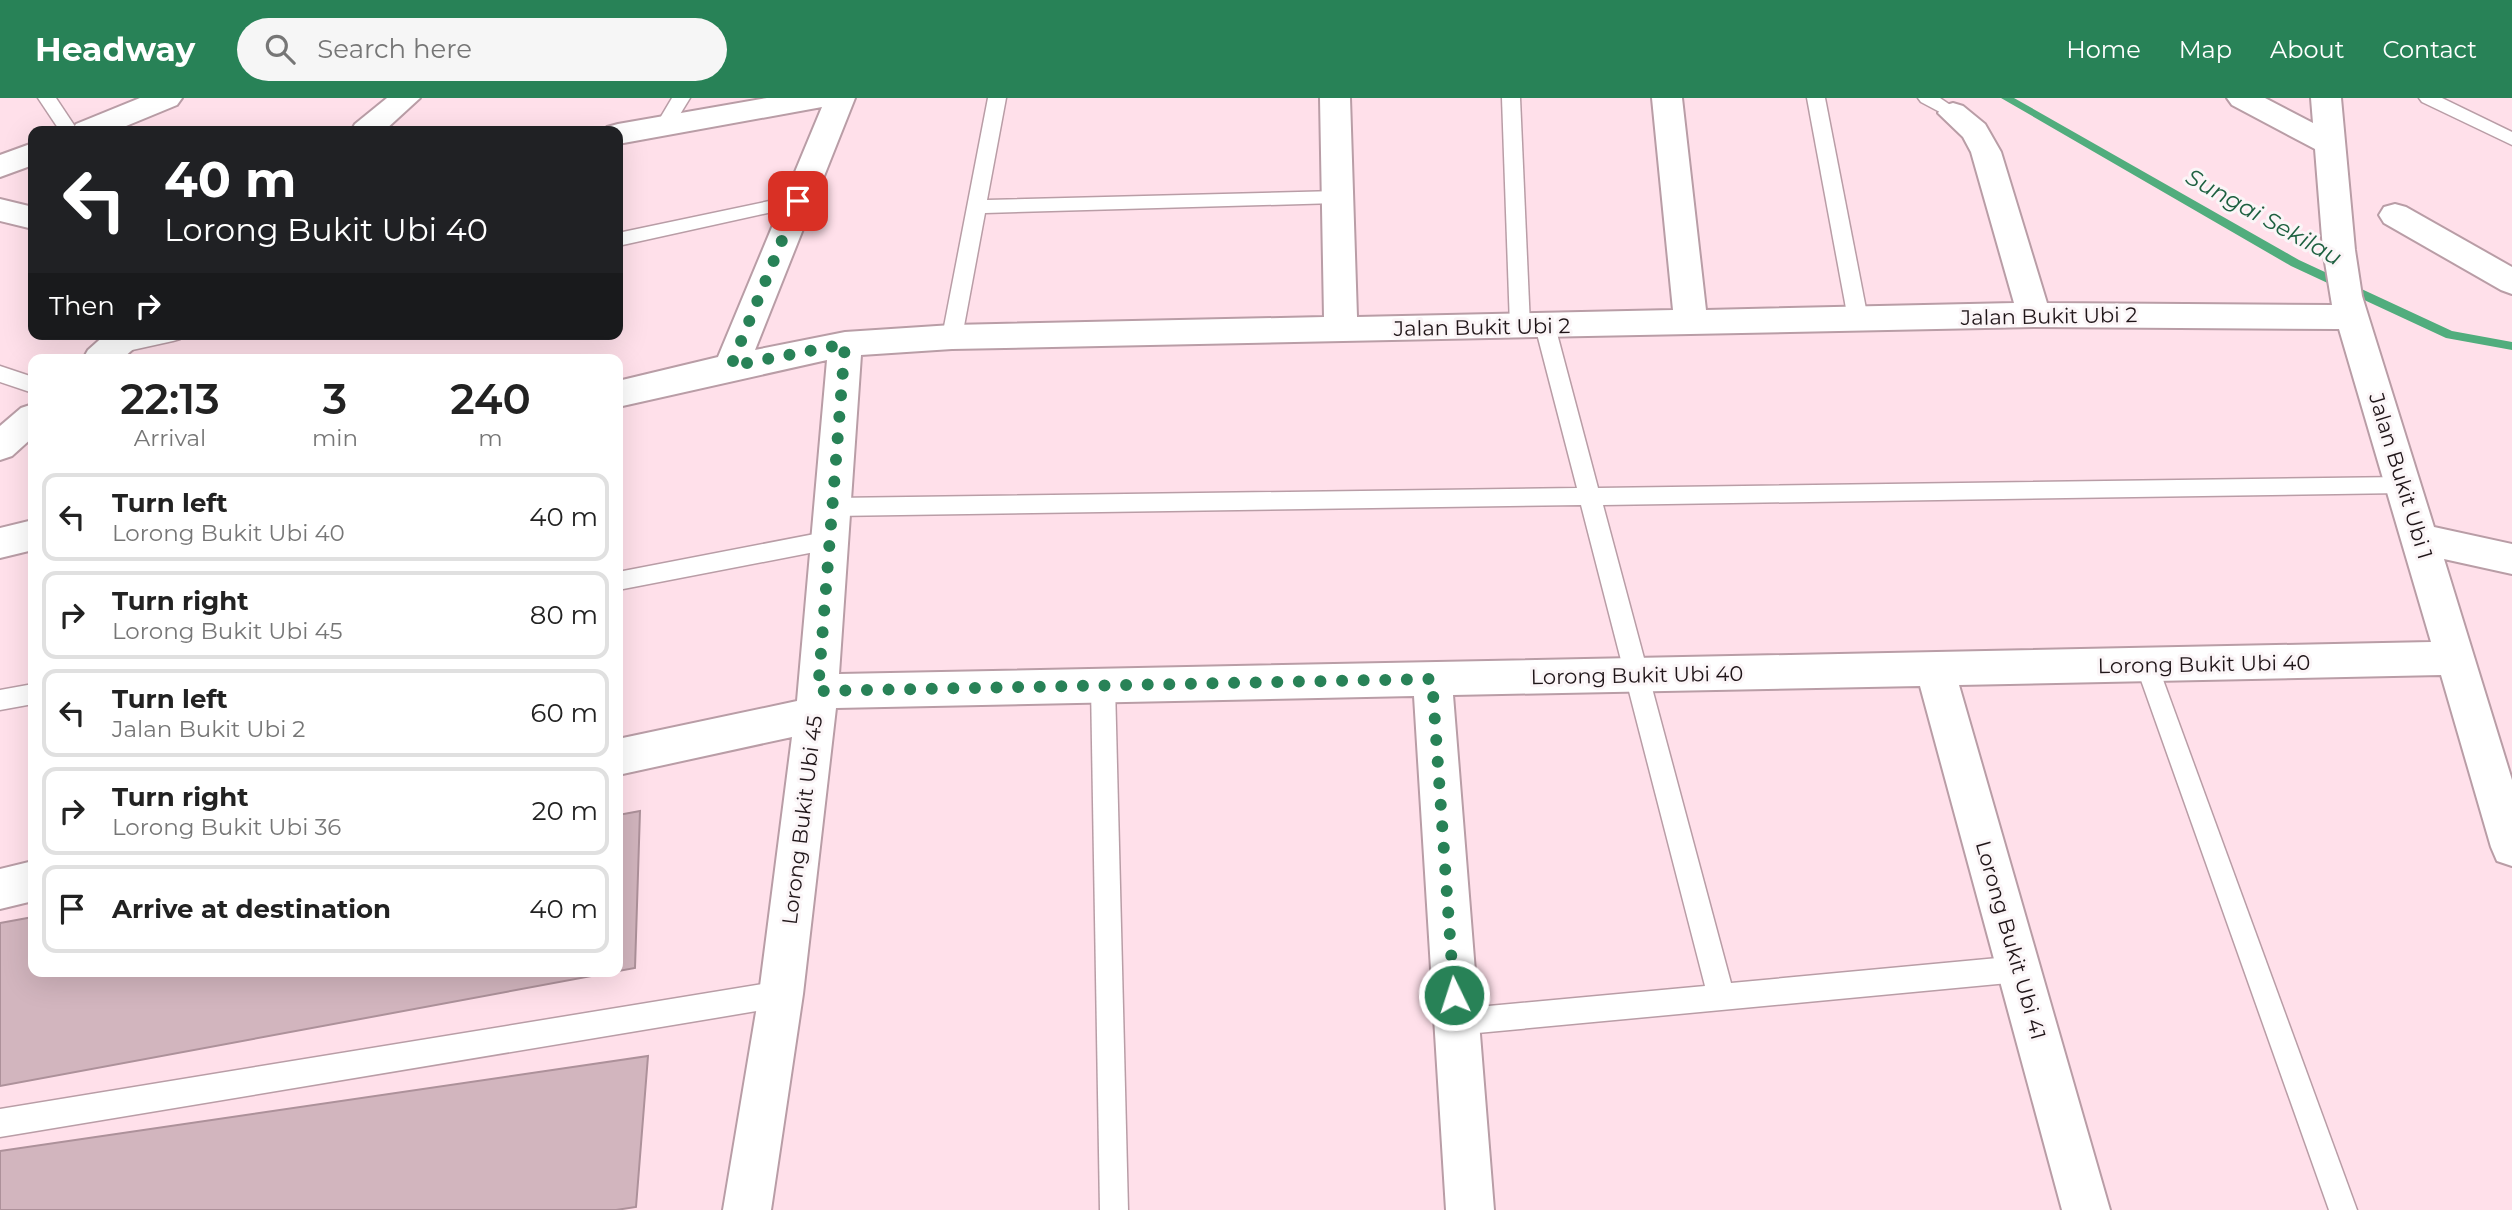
<!DOCTYPE html>
<html lang="en">
<head>
<meta charset="utf-8">
<style>
	body { margin:0; font-family:Montserrat,sans-serif; background:#f6f6f6; color:#222; height:100vh; display:flex; flex-direction:column; font-size:26px; white-space:nowrap }
	* { box-sizing:border-box; margin:0 }
	p { font-size:23px; color:#767676 }
	.icon { flex:none; width:38px; height:38px; fill:none; stroke:currentColor; stroke-width:2; stroke-linecap:round; stroke-linejoin:round }
	.map { position:relative; flex:1; overflow:hidden }
	.side { position:absolute; left:28px; top:256px; width:595px; height:623px; display:flex; flex-direction:column; background:#fff; border-radius:14px; box-shadow:0 7px 28px #0002 }
	.side>* { flex:none }
	.hud { position:absolute; left:28px; top:28px; width:595px; height:214px; border-radius:14px; box-shadow:0 7px 28px #0002; background:#202124; color:#fff; overflow:hidden }
	.pin { position:absolute; display:grid; place-items:center; width:60px; height:60px; color:#fff; margin:-30px; border-radius:14px; box-shadow:0 4px 10px #0006 }
	.me { position:absolute; width:77px; margin:-38px; rotate:356deg; stroke-linejoin:round; filter:drop-shadow(0 0 5px #0008) }
	.turn { display:flex; align-items:center; gap:24px; height:147px; padding:0 21px; font-size:32px }
	.turn .icon { width:91px; height:91px; stroke-width:2.5 }
	.turn b { display:block; font-size:49px; line-height:60px }
	.then { display:flex; align-items:center; height:66px; padding:0 21px; background:#0003; gap:14px; font-size:26px }
	.eta { display:flex; justify-content:space-evenly; align-items:center; height:119px; text-align:center }
	.eta b { font-size:42px; font-weight:600; line-height:49px }
	ul { padding:0; list-style:none }
	li { display:flex; align-items:center; gap:21px; height:88px; margin:0 14px 10px; padding:0 7px; border:4px solid #e0e0e0; border-radius:14px }
	li div { flex:1 }
	li b { display:block; font-size:26px }
	li em { font-style:normal }
	header { display:flex; align-items:center; gap:42px; box-sizing:border-box; height:98px; padding:0 35px; background:#288257; color:#fff }
	header strong { font-size:33px }
	nav { display:flex; gap:38px; margin-inline-start:auto; font-size:24px }
	.search { width:490px; height:63px; background:#f6f6f6; display:flex; align-items:center; gap:18px; box-sizing:border-box; padding:0 24px; border-radius:38px; color:#767676; font-size:26px }
	.map>svg:first-child { display:block }
	.lines { fill:none; stroke-linecap:round; stroke-linejoin:round }
	.stream { fill:#51ad7d; fill-rule:evenodd }
	.building { fill:#d2b5be; stroke:#ad919a; stroke-width:2 }
	.service-casing { stroke:#b99da6; stroke-width:3 }
	.minor-casing { stroke:#b99da6; stroke-width:4 }
	.service { fill:#fff; fill-rule:evenodd }
	.minor { fill:#fff; fill-rule:evenodd }
	.route { stroke:#288257; stroke-width:12; stroke-dasharray:0 21.6 }
	.labels { text-anchor:middle; dominant-baseline:central; stroke-width:6; stroke-linejoin:round; paint-order:stroke }
	.street-label { font-size:21px; fill:#1f1518; stroke:#fbf5f7 }
	.water-label { font-size:23px; font-style:italic; fill:#1d6040; stroke:#fbf5f7 }
</style>
</head>
<body>
<header>
<strong>Headway</strong>
<div class="search"><svg class="icon" aria-label="search" viewBox="0 0 24 24"><circle cx="10" cy="10" r="6"/><path d="M15 15l6 6"/></svg>Search here</div>
<nav><a>Home</a><a>Map</a><a>About</a><a>Contact</a></nav>
</header>
<div class="map">
<svg width="2512" height="1112" viewBox="0 0 2512 1112">
	<rect width="100%" height="100%" fill="#ffe0ea"/>
	<g class="lines">
		<path class="stream" d="M2001 0H2014L2299 162 2452 233 2512 244V252L2446 240 2291 168Z"/>
	</g>
	<g class="building">
		<path d="M640 713 635 870 0 988V825L33 819V873H618V717Z"/>
		<path d="M648 958 636 1109 616 1112H0V1053Z"/>
	</g>
	<g class="lines">
		<defs>
			<g id="service">
				<path d="M38 0H56L78 33H60Z"/>
				<path d="M672 0H690L671 31H659L656 27Z"/>
				<path d="M988 0H1006L987 102 1337 93 1343 95 1346 99 1343 103 1337 105 985 115 962 239 959 244 952 246 945 244 942 239Z"/>
				<path d="M1502 0H1520L1530 228 1527 233H1513L1510 228Z"/>
				<path d="M1807 0H1825L1868 221 1865 226H1851L1848 221Z"/>
				<path d="M1918 0H1940L1962 15 1953 21 1921 4Z"/>
				<path d="M2419 0H2442L2512 34V47L2422 4Z"/>
				<path d="M798 97 804 99 807 103 804 107 618 148V135Z"/>
				<path d="M1545 221 1552 223 1555 228 1598 390 2403 379 2410 381 2414 387 2410 393 2403 395 1603 407 1731 885 2019 858 2028 862 2032 871 2028 880 2019 884 1456 937 1447 933 1443 924 1447 915 1456 911 1705 888 1581 407 834 418 826 415 823 409 826 403 834 400 1577 390 1535 228 1538 223Z"/>
				<path d="M139 236H183L180 241 173 243 114 256 107 254 104 249 107 244Z"/>
				<path d="M0 268 33 279V295L0 284Z"/>
				<path d="M830 433 838 436 841 442 838 448 830 451 618 492V474Z"/>
				<path d="M2147 558 2155 561 2158 568 2357 1112H2329L2136 568 2139 561Z"/>
				<path d="M1103 577 1111 580 1115 587 1128 1112H1100L1091 587 1095 580Z"/>
				<path d="M33 586V606L0 612V592Z"/>
				<path d="M781 883 790 887 794 896 790 905 781 909 0 1039V1011Z"/>
			</g>
			<g id="minor">
				<path d="M140 0H182L177 7 114 33H72L76 26Z"/>
				<path d="M387 0H420L384 33H351L355 26Z"/>
				<path d="M767 0H855L755 252 845 234 952 227 1324 219 1320 0H1350L1357 219 1673 212 1652 0H1682L1706 212 2014 205 1971 54 1963 39 1938 15 1943 8 1953 5 1963 8 1985 26 2001 54 2047 205 2332 207 2323 152 2315 51 2232 7 2227 0H2265L2313 25 2311 0H2341L2355 152 2362 198 2434 429 2512 446V476L2444 461 2512 682V768L2497 763 2491 749 2441 577 1959 587 2110 1112H2062L1920 588 1453 597 1494 1112H1446L1414 598 836 610 803 896 771 1112H723L759 896 792 639 618 677V641L797 603 827 262 618 309V283L718 259 822 9 618 46V33H605L607 29 618 26ZM2034 229 2339 231 2431 544 839 576 861 257 952 251Z"/>
				<path d="M33 45V67L0 79V57Z"/>
				<path d="M0 101 33 109V131L0 123Z"/>
				<path d="M2395 106 2406 109 2512 169V196L2501 192 2384 125 2379 117 2384 109Z"/>
				<path d="M106 236H144L140 245 122 261H83L88 252Z"/>
				<path d="M33 306V339L12 358 0 362V328L21 310Z"/>
				<path d="M33 422V452L0 460V430Z"/>
				<path d="M33 763V803L0 811V771Z"/>
			</g>
		</defs>
		<use href="#service" class="service-casing"/>
		<use href="#minor" class="minor-casing"/>
		<use href="#service" class="service"/>
		<use href="#minor" class="minor"/>
	</g>
	<g class="lines">
		<path class="route" d="M798 103 731 268 845 246 818 593 1432 581 1454 897"/>
	</g>
	<g class="labels">
		<g class="street-label">
			<text transform="translate(2049 218) rotate(-1)">Jalan Bukit Ubi 2</text>
			<text transform="translate(1482 229) rotate(-1)">Jalan Bukit Ubi 2</text>
			<text transform="translate(2401 378) rotate(73)">Jalan Bukit Ubi 1</text>
			<text transform="translate(2204 566) rotate(-1)">Lorong Bukit Ubi 40</text>
			<text transform="translate(1637 577) rotate(-1)">Lorong Bukit Ubi 40</text>
			<text transform="translate(802 722) rotate(-83)">Lorong Bukit Ubi 45</text>
			<text transform="translate(2011 842) rotate(74)">Lorong Bukit Ubi 41</text>
		</g>
		<g class="water-label">
			<text transform="translate(2264 119) rotate(29)">Sungai Sekilau</text>
		</g>
	</g>
</svg>
<div class="pin" style="left:798px;top:103px;background:#d93025"><svg class="icon" aria-label="arrive" viewBox="0 0 24 24"><path d="M6 21V4h12l-3 4 3 4H6"/></svg></div>
<svg class="me" style="left:1454px;top:897px" viewBox="-20 -20 40 40"><circle r="17" fill="#288257" stroke="#fff" stroke-width="3"/><path d="M0-11L8 9 0 5-8 9z" fill="#fff"/></svg>
<div class="hud">
<div class="turn"><svg class="icon" aria-label="left" viewBox="0 0 24 24"><path d="M17 20v-9H6M10 6l-5 5 5 5"/></svg><div><b>40 m</b>Lorong Bukit Ubi 40</div></div>
<div class="then">Then<svg class="icon" aria-label="right" viewBox="0 0 24 24"><path d="M7 20v-9h11M14 6l5 5-5 5"/></svg></div>
</div>
<section class="side">
<div class="eta">
<div><b>22:13</b><p>Arrival</p></div>
<div><b>3</b><p>min</p></div>
<div><b>240</b><p>m</p></div>
</div>
<ul>
<li><svg class="icon" aria-label="left" viewBox="0 0 24 24"><path d="M17 20v-9H6M10 6l-5 5 5 5"/></svg><div><b>Turn left</b><p>Lorong Bukit Ubi 40</p></div><em>40 m</em></li>
<li><svg class="icon" aria-label="right" viewBox="0 0 24 24"><path d="M7 20v-9h11M14 6l5 5-5 5"/></svg><div><b>Turn right</b><p>Lorong Bukit Ubi 45</p></div><em>80 m</em></li>
<li><svg class="icon" aria-label="left" viewBox="0 0 24 24"><path d="M17 20v-9H6M10 6l-5 5 5 5"/></svg><div><b>Turn left</b><p>Jalan Bukit Ubi 2</p></div><em>60 m</em></li>
<li><svg class="icon" aria-label="right" viewBox="0 0 24 24"><path d="M7 20v-9h11M14 6l5 5-5 5"/></svg><div><b>Turn right</b><p>Lorong Bukit Ubi 36</p></div><em>20 m</em></li>
<li><svg class="icon" aria-label="arrive" viewBox="0 0 24 24"><path d="M6 21V4h12l-3 4 3 4H6"/></svg><div><b>Arrive at destination</b></div><em>40 m</em></li>
</ul>
</section>
</div>
</body>
</html>
